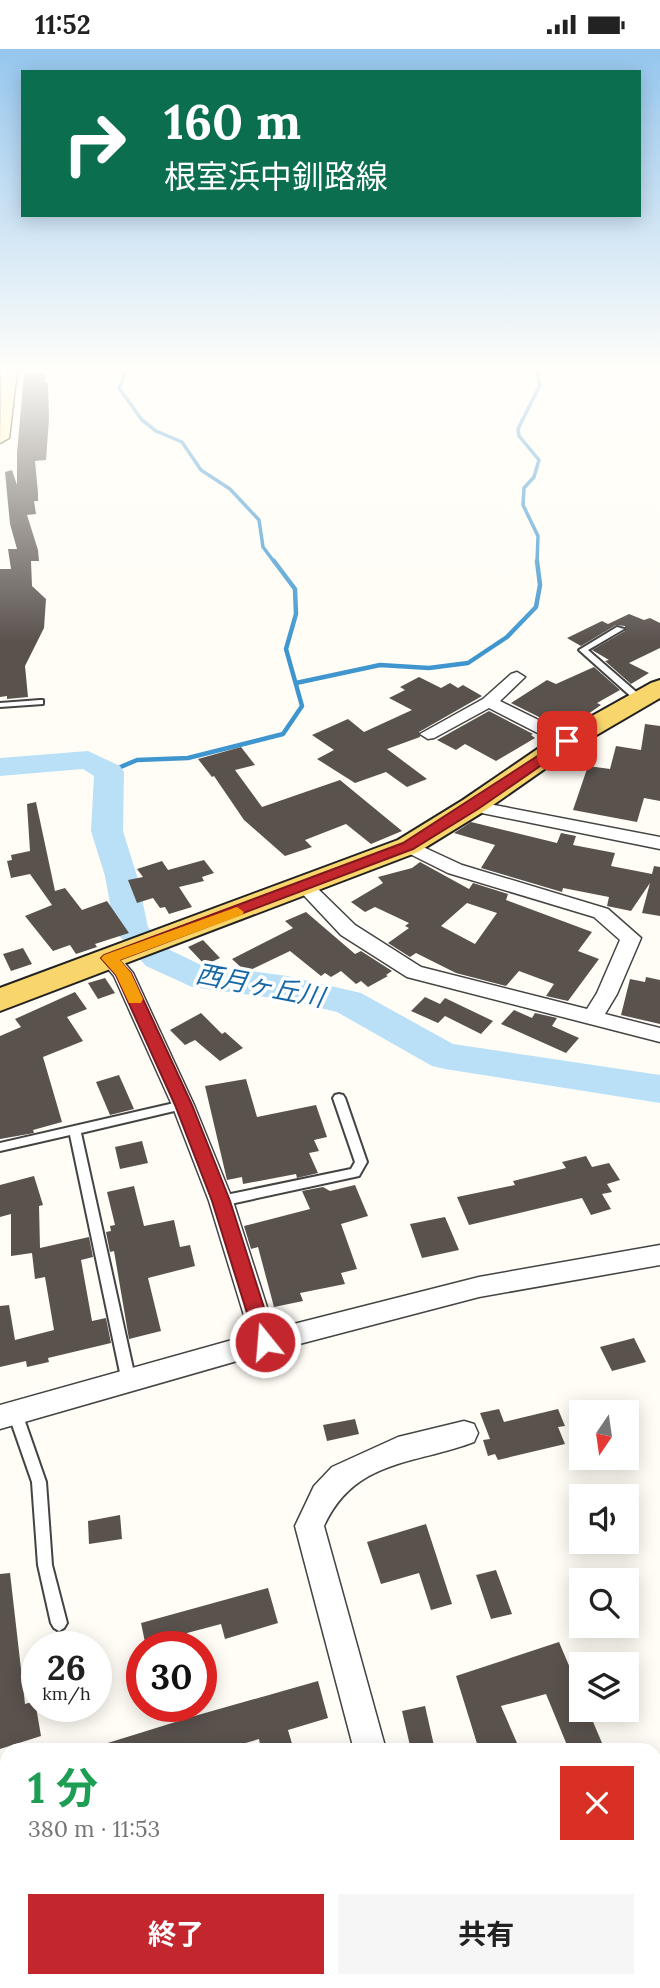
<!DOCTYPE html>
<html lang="ja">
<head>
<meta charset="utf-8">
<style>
	body { margin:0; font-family:Lora,"Noto Sans JP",serif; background:#f6f6f6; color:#222; height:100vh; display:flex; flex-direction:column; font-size:26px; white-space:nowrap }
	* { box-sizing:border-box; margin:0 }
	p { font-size:23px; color:#767676 }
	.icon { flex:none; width:38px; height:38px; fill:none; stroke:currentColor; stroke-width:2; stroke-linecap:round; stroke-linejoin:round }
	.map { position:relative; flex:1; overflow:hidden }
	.sheet { position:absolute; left:0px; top:1694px; width:662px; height:245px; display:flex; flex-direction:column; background:#fff; border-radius:21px 21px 0 0; box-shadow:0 4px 18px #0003 }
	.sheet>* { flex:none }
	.guide { position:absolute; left:21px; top:21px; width:620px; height:147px; border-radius:0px; box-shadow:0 4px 18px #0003; background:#0b6e4f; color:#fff; overflow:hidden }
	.needle { width:46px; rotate:193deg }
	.fabs { position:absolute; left:569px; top:1351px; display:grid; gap:14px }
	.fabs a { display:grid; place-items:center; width:70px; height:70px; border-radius:0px; background:#fff; box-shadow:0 4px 18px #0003; font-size:35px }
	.speed { position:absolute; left:21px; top:1582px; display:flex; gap:14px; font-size:35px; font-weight:700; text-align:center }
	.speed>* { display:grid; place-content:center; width:91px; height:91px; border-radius:50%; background:#fff; box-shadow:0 4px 18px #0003; line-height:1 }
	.speed small { font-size:18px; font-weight:400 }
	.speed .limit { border:10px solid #d22; background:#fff; color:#111 }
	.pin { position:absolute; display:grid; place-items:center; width:60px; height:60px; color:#fff; margin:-30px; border-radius:14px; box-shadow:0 4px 10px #0006 }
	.me { position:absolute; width:77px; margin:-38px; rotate:343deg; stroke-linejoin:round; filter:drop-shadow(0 0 5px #0008) }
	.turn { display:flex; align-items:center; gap:24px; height:147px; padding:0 28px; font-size:32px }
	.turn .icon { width:91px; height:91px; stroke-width:2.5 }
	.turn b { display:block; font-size:49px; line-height:60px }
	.round { display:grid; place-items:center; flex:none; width:74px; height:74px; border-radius:0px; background:#f6f6f6 }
	.headline { display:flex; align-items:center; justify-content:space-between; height:119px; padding:0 28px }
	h1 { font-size:42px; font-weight:700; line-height:52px; color:#1e9e55 }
	.cta { display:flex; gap:14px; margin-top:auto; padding:14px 28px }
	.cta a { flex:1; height:80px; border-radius:0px; background:#c4262e; color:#fff; font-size:28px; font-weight:700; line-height:80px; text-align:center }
	.cta a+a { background:#f6f6f6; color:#222 }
	.status { display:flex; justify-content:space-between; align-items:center; height:49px; padding:0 35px; background:#fff; direction:ltr }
	.status svg { height:19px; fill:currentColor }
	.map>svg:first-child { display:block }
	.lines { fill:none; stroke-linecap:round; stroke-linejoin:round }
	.stream-far1 { stroke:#3f96cf; stroke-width:3.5 }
	.stream { stroke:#3f96cf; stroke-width:4.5 }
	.river { fill:#b9e0f7; fill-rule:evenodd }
	.building { fill:#5a524d; fill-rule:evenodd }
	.lane-casing { stroke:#444; stroke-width:4 }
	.street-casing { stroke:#444; stroke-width:3 }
	.secondary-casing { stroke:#333; stroke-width:3 }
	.primary-casing { stroke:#222; stroke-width:4 }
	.lane { fill:#fff; fill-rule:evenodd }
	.street { fill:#fff; fill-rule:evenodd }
	.secondary { fill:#fff6b0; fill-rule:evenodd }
	.primary { fill:#f9d66b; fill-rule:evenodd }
	.route { fill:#c4262e; stroke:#7f191e; stroke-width:2 }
	.slow { fill:#f59e0b }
	.labels { text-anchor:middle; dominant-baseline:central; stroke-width:7; stroke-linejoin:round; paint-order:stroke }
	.water-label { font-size:26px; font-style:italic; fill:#1768a6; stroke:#fff }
</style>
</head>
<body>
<div class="status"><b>11:52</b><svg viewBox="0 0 49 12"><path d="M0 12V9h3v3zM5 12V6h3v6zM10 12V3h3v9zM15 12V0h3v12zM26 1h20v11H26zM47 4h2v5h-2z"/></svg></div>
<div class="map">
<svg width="660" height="1939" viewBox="0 0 660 1939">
	<rect width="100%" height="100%" fill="#fffdf5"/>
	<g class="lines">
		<g class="stream-far1">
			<path d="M126 322 119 339 142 371 156 382 182 393 201 421 230 440 259 471 263 498 275 514"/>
			<path d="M536 322 540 336 518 380 519 387 539 411 534 428 524 439 523 456 538 487 537 514"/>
		</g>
		<g class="stream">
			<path d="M296 634 380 616 429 619 468 614 507 588 536 558 540 536 537 512"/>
			<path d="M109 723 137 711 188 709 283 685 302 657 286 600 296 565 295 540 274 512"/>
		</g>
		<path class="river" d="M88 702 120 717 124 723 123 782 137 827 148 878 170 901 199 915 287 927 361 944 453 995 660 1026V1054L445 1020 432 1017 337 963 287 951 192 938 146 917 115 882 105 827 91 782 94 727 83 720 0 727V709Z"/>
	</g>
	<g class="building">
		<path d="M46 324 45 334H48L49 370 46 411 35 412 38 444V452H34L36 465 27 466 38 501 39 512H31L32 537 46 550 44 579 25 617 28 648 7 650V647L0 648V520H11L8 500H17L10 475 5 423 12 421 17 436V404L24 325Z"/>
		<path d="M629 565 644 571 650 569 660 574V599L629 614 649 624 631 635 605 612 609 611 592 601 625 582V577L616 576 581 597 567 589 602 572 608 575Z"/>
		<path d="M594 618 620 641 597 654 601 656 578 672 564 665 551 674 511 654 547 631 556 635Z"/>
		<path d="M419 628 441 639 450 634 458 639 463 636 482 647 419 683 420 688 387 700 427 730 407 738 386 723 355 734 317 710 334 701 312 686 348 670 364 683 412 661 389 649 405 641 400 638Z"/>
		<path d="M489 662 533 685 531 686 535 689 496 712 465 695 456 701 437 691Z"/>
		<path d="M645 675 660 677V752L644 749 637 773 573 761 588 717 610 720 616 697 641 701Z"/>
		<path d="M241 698 255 716 235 721 262 758 340 731 402 782 371 795 346 775 305 791 312 798 285 807 244 771 214 727 212 728 198 710Z"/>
		<path d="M36 753 55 842 65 839 82 861 107 852 129 884 95 895 97 898 76 905 70 896 53 902 25 867 52 856 30 825 11 829 7 812 12 811 11 806 30 802 27 755Z"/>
		<path d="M471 773 557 794 561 784 576 787 573 796 615 804 611 817 652 825 654 817 660 818V867L642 864 650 834 631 862 607 857 609 848 563 839 562 843 481 819 495 796 454 784Z"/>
		<path d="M204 811 214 824 202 828 204 832 179 838 192 858 169 865 165 858 160 859 153 849 137 854 128 831 143 828 137 820 162 812 168 821Z"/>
		<path d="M420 813 469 840 473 834 508 845 506 851 592 883 578 902 599 910 568 952 546 947 554 935 519 922 506 937 456 924 416 904 410 908 388 894 409 879 405 877 409 874 375 858 365 863 351 853 383 834 378 828 412 819ZM467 854 497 864 475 895 441 877Z"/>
		<path d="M306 863 355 905 361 902 392 922 386 926 388 927 368 938 361 932 356 935 341 922 331 928 325 924 321 927 290 902 246 923 232 910 293 879 285 872Z"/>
		<path d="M203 891 220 909 205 916 188 898Z"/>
		<path d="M23 899 32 915 11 922 3 905Z"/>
		<path d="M646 928 660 931V975L621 966 630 930 645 933Z"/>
		<path d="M105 929 115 944 98 950 88 934Z"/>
		<path d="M75 943 87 960 67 968 83 992 43 1008 62 1073 33 1081 34 1084 0 1090V987L21 978 15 970Z"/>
		<path d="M425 948 440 955 445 949 493 972 481 985 445 967 438 974 411 962Z"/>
		<path d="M514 961 532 969 535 964 557 969 552 977 579 989 566 1004 501 975Z"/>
		<path d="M201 964 222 985 225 983 243 999 220 1012 195 991 185 996 170 981Z"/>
		<path d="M119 1026 134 1060 110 1066 96 1033Z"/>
		<path d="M246 1030 257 1068 316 1056 327 1088 314 1091 319 1102 309 1104 318 1124 297 1129 296 1125 243 1135 242 1128 227 1131 205 1037Z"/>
		<path d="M142 1092 148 1114 120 1120 115 1098Z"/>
		<path d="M586 1107 592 1118 609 1114 620 1131 607 1135 612 1143 602 1145 611 1160 591 1166 582 1149 469 1176 457 1148 515 1136 513 1132 566 1119 562 1113Z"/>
		<path d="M34 1127 43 1156 39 1157 40 1199 89 1188 93 1208 81 1211 92 1272 106 1269 111 1294 48 1309 49 1313 27 1318 26 1312 0 1318V1257L9 1256 15 1291 54 1281 45 1228 35 1230 32 1204 11 1207V1165L0 1168V1136Z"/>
		<path d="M355 1136 368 1167 341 1175 357 1220 341 1224 345 1235 300 1244 303 1252 274 1258 258 1198 251 1200 244 1177 310 1160 302 1142 323 1138 330 1142Z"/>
		<path d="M134 1137 144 1177 174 1171 180 1198 190 1196 195 1217 148 1229 161 1282 129 1290 114 1202 110 1203 106 1183 111 1182 110 1177 115 1176 107 1143Z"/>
		<path d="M445 1168 459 1201 422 1209 410 1175Z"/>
		<path d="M634 1289 646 1313 612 1322 600 1298Z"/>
		<path d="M499 1360 504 1373 558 1360 565 1377 558 1378 565 1395 498 1411 495 1405 488 1407 483 1391 490 1390 480 1364Z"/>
		<path d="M355 1370 359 1385 327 1392 323 1376Z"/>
		<path d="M120 1466 122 1490 89 1495 88 1472Z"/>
		<path d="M426 1475 452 1555 431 1561 419 1524 381 1535 367 1493Z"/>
		<path d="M496 1521 512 1565 491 1570 476 1526Z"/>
		<path d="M10 1524 25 1655 35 1652 41 1687 0 1700V1525Z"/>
		<path d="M268 1539 278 1574 225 1590 221 1575 187 1584 189 1595 179 1598H146L141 1574Z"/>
		<path d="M559 1593 581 1645V1661H588L605 1701H569L546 1645 501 1657 520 1701H479L456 1627Z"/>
		<path d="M318 1632 328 1669 288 1681 293 1698 282 1701H261L259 1690 222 1701H98V1697L198 1666Z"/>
		<path d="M425 1657 435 1701H411L402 1662Z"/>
	</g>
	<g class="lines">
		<defs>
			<g id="lane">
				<path d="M617 578 624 580 588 601 642 648V652H636L579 601Z"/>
				<path d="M40 651H43V655L0 658V654Z"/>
				<path d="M339 1045 343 1046 345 1049 367 1113 359 1127 221 1157 217 1155 215 1152 217 1149 221 1147 351 1120 355 1113 333 1049 335 1046Z"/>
				<path d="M183 1052 187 1053 189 1056 187 1059 81 1084 136 1333 134 1337 129 1339 124 1337 122 1333 70 1086 0 1102V1094Z"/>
				<path d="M15 1358 20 1360 22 1364 46 1433 52 1516 67 1574 64 1579 59 1582 54 1579 51 1574 38 1516 32 1433 8 1364 10 1360Z"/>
				<path d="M99 1932H117L118 1939H100Z"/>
			</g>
			<g id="street">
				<path d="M517 623 525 628 500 652 573 688 575 692 573 696H561L489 659 434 689 428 690 420 685 483 650 511 625Z"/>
				<path d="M473 752 660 788V800L467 761 464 757Z"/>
				<path d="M408 791 462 816 608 860 641 889 617 945 605 965 660 979V993L407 928 341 886 296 838 298 834H312L355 876 421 918 587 960 597 944 620 891 594 868 448 824 402 801 399 797 402 793Z"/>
				<path d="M109 902 116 904 133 924 194 1056 233 1152 274 1280 479 1228 660 1196V1216L479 1248 265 1304 0 1380V1356L250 1286 209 1152 172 1056 114 927 99 909 102 904Z"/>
				<path d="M464 1372 474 1375 478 1384 474 1393C413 1416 355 1410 324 1477L386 1701H354L295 1477 314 1437 332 1418 398 1388Z"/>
				<path d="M313 1932H358L355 1939H310Z"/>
			</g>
			<path id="secondary" d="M1 322H17L9 389 0 394Z"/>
			<path id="primary" d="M660 631V649L576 698 483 763 418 803 0 962V939L398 791 463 751 558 686 651 634Z"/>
		</defs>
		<use href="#lane" class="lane-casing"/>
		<use href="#street" class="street-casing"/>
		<use href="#secondary" class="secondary-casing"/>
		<use href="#primary" class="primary-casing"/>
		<use href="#lane" class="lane"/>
		<use href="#street" class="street"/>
		<use href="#secondary" class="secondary"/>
		<use href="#primary" class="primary"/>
	</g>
	<linearGradient id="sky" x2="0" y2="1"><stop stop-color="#95c6ee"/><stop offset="0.54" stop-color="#fffefa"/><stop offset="1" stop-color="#fffefa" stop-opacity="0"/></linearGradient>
	<rect width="660" height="593" fill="url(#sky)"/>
	<path class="route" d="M567 688 574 692 572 695 478 760 413 800 119 911 131 924 192 1056 230 1152 275 1293 272 1299 265 1301 258 1299 212 1152 175 1056 116 926 101 909 104 906 403 794Z"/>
	<path class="slow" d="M237 858 244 863 242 866 120 911 131 924 143 950 141 954H129L116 926 101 909 104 906Z"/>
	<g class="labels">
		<g class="water-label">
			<text transform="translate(260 936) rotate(11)">西月ヶ丘川</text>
		</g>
	</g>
</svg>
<div class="fabs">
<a><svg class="needle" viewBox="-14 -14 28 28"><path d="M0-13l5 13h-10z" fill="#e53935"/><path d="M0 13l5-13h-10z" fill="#767676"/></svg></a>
<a><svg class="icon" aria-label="sound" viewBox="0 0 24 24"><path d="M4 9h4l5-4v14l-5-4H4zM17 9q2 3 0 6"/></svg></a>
<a><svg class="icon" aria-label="search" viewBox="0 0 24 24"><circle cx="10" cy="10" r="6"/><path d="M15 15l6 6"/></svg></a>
<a><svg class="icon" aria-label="layers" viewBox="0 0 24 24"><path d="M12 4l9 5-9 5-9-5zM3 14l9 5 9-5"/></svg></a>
</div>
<div class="speed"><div>26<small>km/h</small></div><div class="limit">30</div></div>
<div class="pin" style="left:567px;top:692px;background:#d93025"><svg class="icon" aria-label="arrive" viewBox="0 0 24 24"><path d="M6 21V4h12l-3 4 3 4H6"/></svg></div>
<svg class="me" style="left:265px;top:1293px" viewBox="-20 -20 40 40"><circle r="17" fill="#c4262e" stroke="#fff" stroke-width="3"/><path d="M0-11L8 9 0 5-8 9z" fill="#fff"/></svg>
<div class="guide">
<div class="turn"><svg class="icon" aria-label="right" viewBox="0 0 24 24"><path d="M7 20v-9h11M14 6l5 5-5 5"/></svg><div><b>160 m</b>根室浜中釧路線</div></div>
</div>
<section class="sheet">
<div class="headline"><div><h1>1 分</h1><p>380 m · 11:53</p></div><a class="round" style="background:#d93025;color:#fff"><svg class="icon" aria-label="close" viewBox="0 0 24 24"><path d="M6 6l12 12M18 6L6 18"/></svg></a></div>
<div class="cta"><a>終了</a><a>共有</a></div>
</section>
</div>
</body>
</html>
